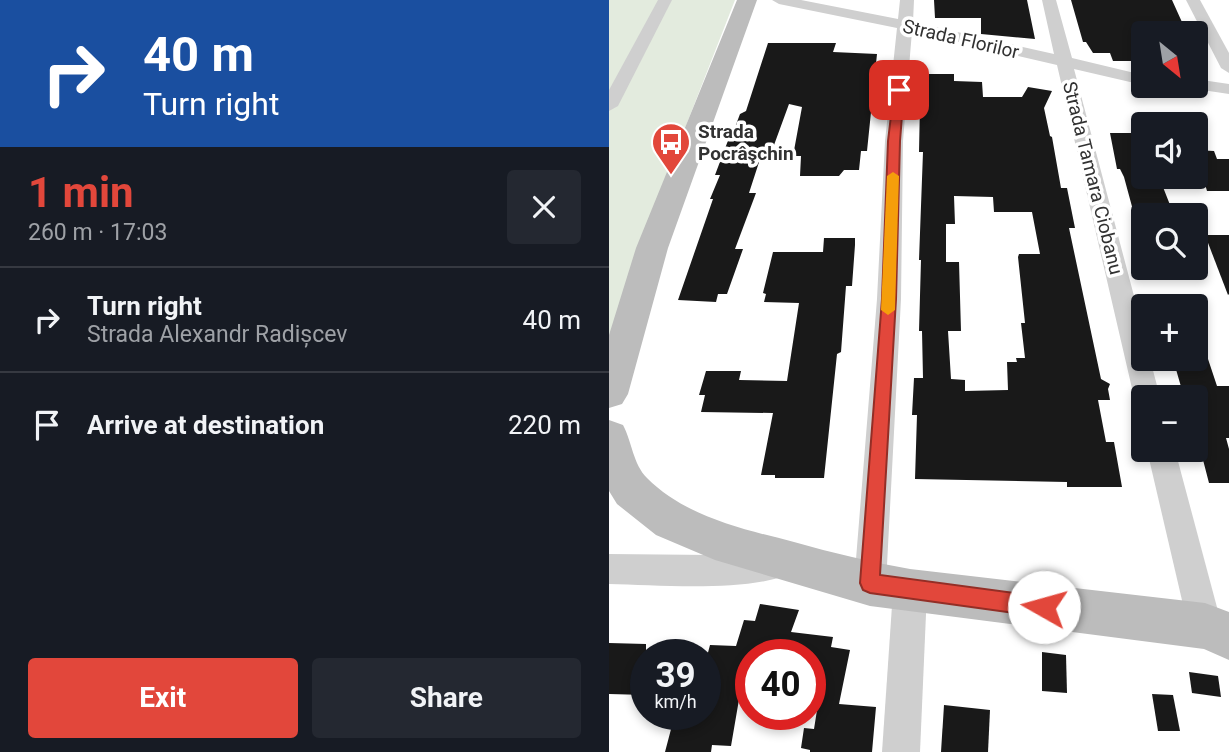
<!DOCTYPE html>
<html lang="en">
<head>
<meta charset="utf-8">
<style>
	body { margin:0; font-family:Roboto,sans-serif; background:#242831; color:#f1f3f6; height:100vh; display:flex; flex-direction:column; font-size:26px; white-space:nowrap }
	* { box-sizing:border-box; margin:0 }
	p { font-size:23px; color:#9ea1a6 }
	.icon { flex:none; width:38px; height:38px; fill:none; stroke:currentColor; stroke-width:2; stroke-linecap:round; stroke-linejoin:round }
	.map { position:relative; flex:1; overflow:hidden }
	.sheet { display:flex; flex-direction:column; background:#171b24; width:609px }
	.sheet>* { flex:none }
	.hud { background:#1a4fa0; color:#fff; overflow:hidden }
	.needle { width:46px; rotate:150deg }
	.buttons { position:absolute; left:522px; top:21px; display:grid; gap:14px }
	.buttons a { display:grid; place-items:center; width:77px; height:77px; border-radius:7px; background:#171b24; box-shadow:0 4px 10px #0003; font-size:35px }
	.speed { position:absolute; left:21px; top:639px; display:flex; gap:14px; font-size:35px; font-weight:700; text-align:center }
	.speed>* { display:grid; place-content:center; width:91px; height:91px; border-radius:50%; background:#171b24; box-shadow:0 4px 10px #0003; line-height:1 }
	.speed small { font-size:18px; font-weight:400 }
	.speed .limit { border:10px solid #d22; background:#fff; color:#111 }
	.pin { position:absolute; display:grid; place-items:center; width:60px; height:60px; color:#fff; margin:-30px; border-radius:14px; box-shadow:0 4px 10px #0006 }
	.me { position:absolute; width:77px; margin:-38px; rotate:277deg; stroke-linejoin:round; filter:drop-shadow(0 0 5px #0008) }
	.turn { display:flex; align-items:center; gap:24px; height:147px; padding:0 28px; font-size:32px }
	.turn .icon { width:91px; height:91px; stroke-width:2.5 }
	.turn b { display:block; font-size:49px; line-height:60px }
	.round { display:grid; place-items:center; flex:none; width:74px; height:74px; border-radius:7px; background:#242831 }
	.headline { display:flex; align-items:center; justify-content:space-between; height:119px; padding:0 28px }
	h1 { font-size:42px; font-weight:700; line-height:52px; color:#e2473b }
	.primary-button { display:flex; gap:14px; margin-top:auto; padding:14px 28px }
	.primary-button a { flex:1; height:80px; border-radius:7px; background:#e2473b; color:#fff; font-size:28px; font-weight:700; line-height:80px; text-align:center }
	.primary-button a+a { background:#242831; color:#f1f3f6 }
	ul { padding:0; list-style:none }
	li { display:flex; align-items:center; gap:21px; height:105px; padding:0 28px; border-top:2px solid #363941 }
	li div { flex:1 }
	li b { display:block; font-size:26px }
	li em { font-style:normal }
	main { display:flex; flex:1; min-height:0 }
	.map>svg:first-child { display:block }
	.green { fill:#e3ebde }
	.building { fill:#191919; fill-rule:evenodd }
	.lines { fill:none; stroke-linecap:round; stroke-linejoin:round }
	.street { fill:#cfcfcf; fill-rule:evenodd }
	.secondary { fill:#bcbcbc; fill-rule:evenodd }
	.route { fill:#e2473b; stroke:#932e26; stroke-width:2 }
	.slow { fill:#f59e0b }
	.labels { text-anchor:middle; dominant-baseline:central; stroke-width:7; stroke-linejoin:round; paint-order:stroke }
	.far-street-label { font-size:19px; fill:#323232; stroke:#fff }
	.far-poi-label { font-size:19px; font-weight:bold; fill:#323232; stroke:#fff; text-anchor:start }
</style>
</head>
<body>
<main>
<section class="sheet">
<div class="hud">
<div class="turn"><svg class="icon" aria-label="right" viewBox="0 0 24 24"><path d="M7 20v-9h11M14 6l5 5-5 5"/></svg><div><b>40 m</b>Turn right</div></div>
</div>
<div class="headline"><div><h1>1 min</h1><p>260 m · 17:03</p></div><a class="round"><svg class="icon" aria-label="close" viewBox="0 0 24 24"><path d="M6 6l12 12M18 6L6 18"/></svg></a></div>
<ul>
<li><svg class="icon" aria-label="right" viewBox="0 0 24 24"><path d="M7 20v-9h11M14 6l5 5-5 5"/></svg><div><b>Turn right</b><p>Strada Alexandr Radișcev</p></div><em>40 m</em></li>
<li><svg class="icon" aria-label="arrive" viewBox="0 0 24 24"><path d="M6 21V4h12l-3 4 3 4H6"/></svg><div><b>Arrive at destination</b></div><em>220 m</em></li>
</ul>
<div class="primary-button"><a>Exit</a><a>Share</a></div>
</section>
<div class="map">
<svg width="620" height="752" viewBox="0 0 620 752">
	<rect width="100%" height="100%" fill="#fff"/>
	<path class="green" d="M0 0H126L30 246 0 339Z"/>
	<g class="building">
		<path d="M325 0H418L426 39 372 34V18H326Z"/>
		<path d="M462 0H563L577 31 534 30V61H504L501 53H484L477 42H474Z"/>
		<path d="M159 43H227L224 52 268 54 258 151H252L250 170H235L230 176H191L192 156H184L193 107 180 104 161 156H152L140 193H147L126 249H134L118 294H109L107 302 69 300 104 199H101L111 175H106L123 130H125L131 114 137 111Z"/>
		<path d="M315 74H345V81L373 82 374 97H413L419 87 443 91 435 108 441 136 443 137 452 188H458L466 228H460L492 379 501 384 499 389 501 400H489L497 442H505L513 487H458V482L306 479 308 415H303L305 378H314L313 331H310L312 260H310L314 152H310L311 103H315ZM345 196 384 197 385 212H423L431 254H410L409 257 416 323H412L416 358H407L408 362H398L399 390 356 391V380L342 379 339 331H352L350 262H337V224H346Z"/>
		<path d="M501 133H534V177H550L565 215H534V224L528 225 515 177 511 169H508Z"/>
		<path d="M586 150 605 151 608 159H620V191H598Z"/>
		<path d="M596 235H620V294L619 295Z"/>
		<path d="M215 238H246V245L243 286H237L232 352 228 354 215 478H166V475H152L164 413 92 412 96 395H90L97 371H132L130 380 178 381 190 303 155 302 157 294 154 293 164 252H214Z"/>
		<path d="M564 359H599L608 386H620V438H617L620 449V483H600L586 429V397H575Z"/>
		<path d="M151 604 190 610 182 632 224 637 222 647 241 650 230 704 267 707 263 752H201V750L192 748 195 728 205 729 212 685 201 684V654H142V683L133 682 122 746 103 745 102 752H56L66 714H96V664L101 645 127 646 135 620 146 621Z"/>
		<path d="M0 643 37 644V695L0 694Z"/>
		<path d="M433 652 457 655 458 693 433 691Z"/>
		<path d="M580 672 609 676 612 697 583 693Z"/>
		<path d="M543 694 564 695 571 731H549Z"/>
		<path d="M335 705 381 710 379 752H332Z"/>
	</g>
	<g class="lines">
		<g class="street">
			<path d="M49 0H63L9 106 0 111V90Z"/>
			<path d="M163 0H192L289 19 291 0H305L304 22 445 54 433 0H447L463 58 534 75V85L465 69 534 330V359H541L551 397H534V406L528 404 525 397 448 65 303 31 294 141 292 299 277 584 273 595 261 599 249 595 245 584 268 299 276 141 288 28 170 4Z"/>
			<path d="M577 0H591L620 53V73L612 68Z"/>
			<path d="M586 79 620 84V94L580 88 579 86H586Z"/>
			<path d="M538 450H566L613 626 608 638 596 643 584 638 579 626Z"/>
			<path d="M167 549 178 553 183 564 178 575C134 592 49 585 0 584V554L103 555Z"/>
			<path d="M301 575 313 580 318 591 311 752H273L284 591 289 580Z"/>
		</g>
		<g class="secondary">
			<path d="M128 0H148L59 248 19 394 13 404 0 408V335L27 248Z"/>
			<path d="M0 420 14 425C23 442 24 464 38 478 77 517 134 529 185 542 224 553 262 562 301 569L596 603 620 612V660L595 649 261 606 106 560 47 535 8 504 0 491Z"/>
		</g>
	</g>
	<path class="route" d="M290 87 295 90 291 141 287 299 271 575 435 597 442 600 445 607 442 614 435 617 261 593 254 590 251 583 273 299 279 141 285 90Z"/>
	<path class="slow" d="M284 172 290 176 286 310 279 315 272 310 278 176Z"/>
	<defs>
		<symbol id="bus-pin" viewBox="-11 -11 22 30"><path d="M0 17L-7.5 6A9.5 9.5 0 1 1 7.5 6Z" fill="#e2473b" stroke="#fff"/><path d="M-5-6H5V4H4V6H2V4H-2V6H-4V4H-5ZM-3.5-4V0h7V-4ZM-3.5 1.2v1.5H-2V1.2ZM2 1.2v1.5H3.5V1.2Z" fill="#fff"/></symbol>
	</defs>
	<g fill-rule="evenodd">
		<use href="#bus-pin" x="40" y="120" width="44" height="60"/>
	</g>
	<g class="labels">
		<g class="far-street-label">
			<text transform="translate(352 39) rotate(13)">Strada Florilor</text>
			<text transform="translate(484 178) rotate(76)">Strada Tamara Ciobanu</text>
		</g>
		<g class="far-poi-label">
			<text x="89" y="131">Strada<tspan x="89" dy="22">Pocrâşchin</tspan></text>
		</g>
	</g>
</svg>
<div class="buttons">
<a><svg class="needle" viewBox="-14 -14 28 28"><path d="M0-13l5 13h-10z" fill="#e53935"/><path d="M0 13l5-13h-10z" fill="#9ea1a6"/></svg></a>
<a><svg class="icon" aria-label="sound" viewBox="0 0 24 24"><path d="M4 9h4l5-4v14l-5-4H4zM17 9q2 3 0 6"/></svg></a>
<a><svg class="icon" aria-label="search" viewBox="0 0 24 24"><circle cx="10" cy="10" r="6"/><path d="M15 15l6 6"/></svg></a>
<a>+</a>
<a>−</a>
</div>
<div class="speed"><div>39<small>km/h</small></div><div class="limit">40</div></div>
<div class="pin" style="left:290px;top:90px;background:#d93025"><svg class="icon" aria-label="arrive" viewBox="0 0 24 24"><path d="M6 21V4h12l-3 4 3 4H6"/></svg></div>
<svg class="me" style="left:435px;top:607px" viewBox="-20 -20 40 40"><circle r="19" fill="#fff"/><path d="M0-13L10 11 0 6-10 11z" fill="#e2473b"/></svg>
</div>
</main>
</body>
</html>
